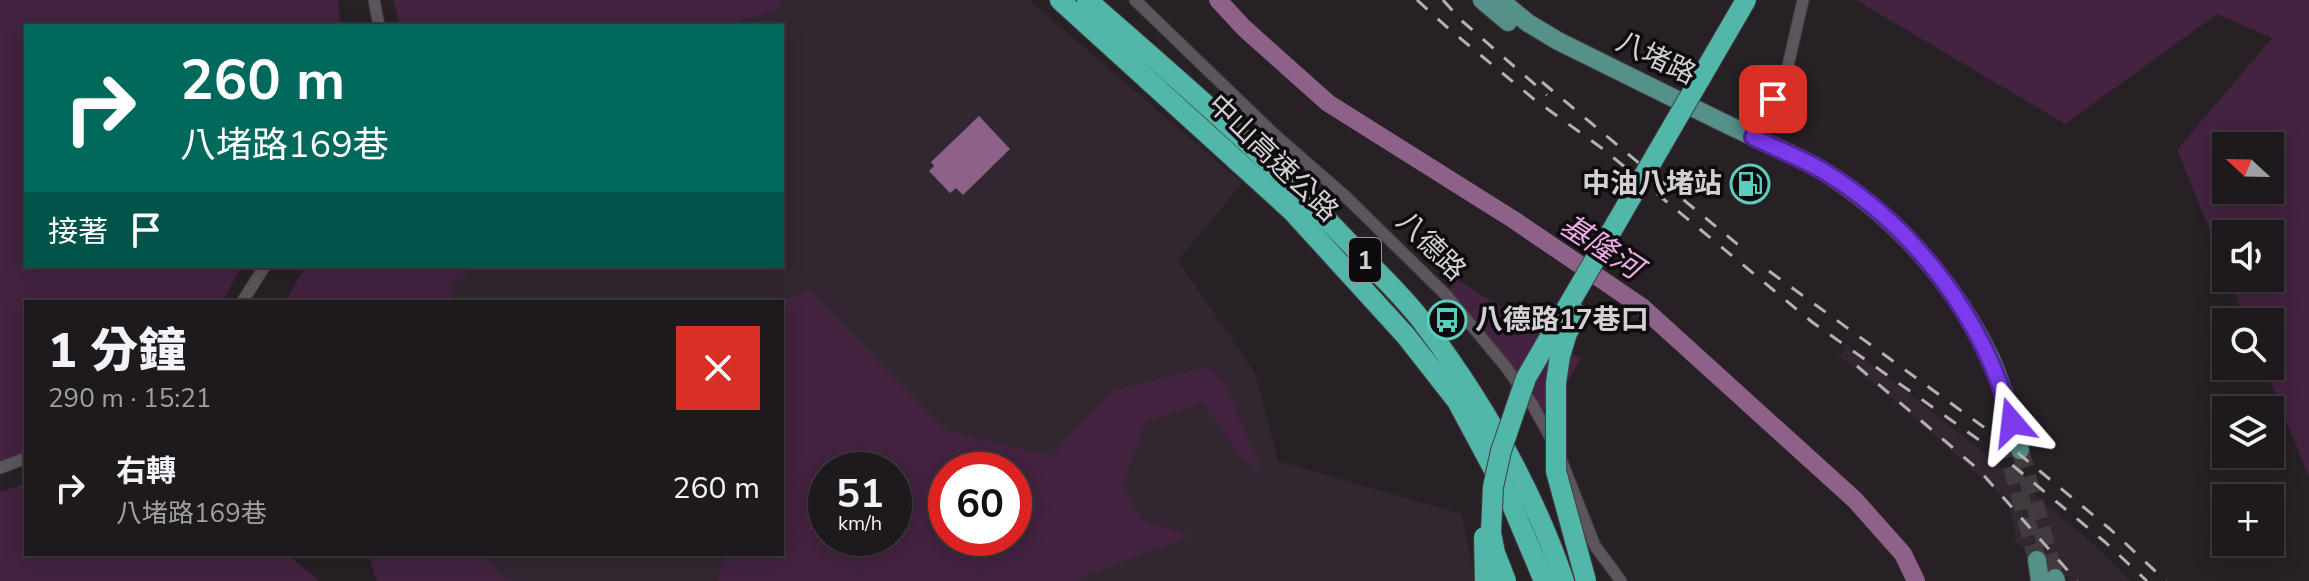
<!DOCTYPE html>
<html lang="zh-TW">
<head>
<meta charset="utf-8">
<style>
	body { margin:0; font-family:"Nunito Sans","Noto Sans TC",sans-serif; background:#2a2629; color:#f1f3f6; height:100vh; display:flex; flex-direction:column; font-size:30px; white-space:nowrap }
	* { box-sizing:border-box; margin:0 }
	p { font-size:26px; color:#a0a0a3 }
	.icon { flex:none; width:44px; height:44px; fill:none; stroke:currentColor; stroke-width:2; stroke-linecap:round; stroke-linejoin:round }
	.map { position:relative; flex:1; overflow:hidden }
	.details { position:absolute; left:24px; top:300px; width:760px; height:256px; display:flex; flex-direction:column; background:#1d191c; border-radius:0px; box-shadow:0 4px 20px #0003,0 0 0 2px #3b383b }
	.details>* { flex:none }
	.guide { position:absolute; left:24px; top:24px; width:760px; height:244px; border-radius:0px; box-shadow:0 4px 20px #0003,0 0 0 2px #3b383b; background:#00695c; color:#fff; overflow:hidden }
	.needle { width:52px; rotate:292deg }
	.fabs { position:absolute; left:2212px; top:132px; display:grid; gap:16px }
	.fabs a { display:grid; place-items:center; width:72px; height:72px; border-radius:0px; background:#1d191c; box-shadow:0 4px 20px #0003,0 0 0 2px #3b383b; font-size:40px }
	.speed { position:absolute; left:808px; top:452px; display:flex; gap:16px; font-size:40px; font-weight:700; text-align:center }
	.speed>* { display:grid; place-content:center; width:104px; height:104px; border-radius:50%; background:#1d191c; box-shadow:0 4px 20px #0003,0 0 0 2px #3b383b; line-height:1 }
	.speed small { font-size:20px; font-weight:400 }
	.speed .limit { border:12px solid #d22; background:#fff; color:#111 }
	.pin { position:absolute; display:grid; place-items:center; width:68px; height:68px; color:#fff; margin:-34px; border-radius:16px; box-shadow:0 4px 12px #0006 }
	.me { position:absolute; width:88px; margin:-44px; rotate:343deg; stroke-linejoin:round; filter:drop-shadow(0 0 6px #0008) }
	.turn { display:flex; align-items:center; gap:28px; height:168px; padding:0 24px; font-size:36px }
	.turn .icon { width:104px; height:104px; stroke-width:2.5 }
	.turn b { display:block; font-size:56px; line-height:68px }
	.then { display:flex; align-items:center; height:76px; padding:0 24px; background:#0003; gap:16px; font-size:30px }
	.round { display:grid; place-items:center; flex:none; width:84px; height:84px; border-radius:0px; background:#2a2629 }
	.summary { display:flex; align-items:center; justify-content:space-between; height:136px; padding:0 24px }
	h1 { font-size:48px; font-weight:800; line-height:60px }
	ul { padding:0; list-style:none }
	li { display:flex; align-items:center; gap:24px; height:104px; padding:0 24px }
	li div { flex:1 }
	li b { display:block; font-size:30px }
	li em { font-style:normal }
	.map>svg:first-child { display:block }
	.built { fill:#322731; fill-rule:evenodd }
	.green { fill:#432340; fill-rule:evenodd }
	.water { fill:#8d6188 }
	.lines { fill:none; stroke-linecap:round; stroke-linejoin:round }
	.river { stroke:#8d6188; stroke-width:18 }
	.primary-tunnel { stroke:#413b40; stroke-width:18; stroke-dasharray:18 9; stroke-linecap:butt }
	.street-casing { stroke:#433d42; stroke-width:13 }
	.primary-casing { stroke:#433d42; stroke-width:20 }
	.highway-casing { stroke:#433d42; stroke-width:22 }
	.street { stroke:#5c555b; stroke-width:11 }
	.primary { stroke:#559089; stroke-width:18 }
	.highway { stroke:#51b7a8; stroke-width:20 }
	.rail { stroke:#b3afb2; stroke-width:3; stroke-dasharray:14 14; stroke-linecap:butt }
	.highway-bridge-casing { stroke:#433d42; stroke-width:22; stroke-linecap:butt }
	.highway-bridge { stroke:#51b7a8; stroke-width:20 }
	.route-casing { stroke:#51269a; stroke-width:20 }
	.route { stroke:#7c3aed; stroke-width:14 }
	.labels { text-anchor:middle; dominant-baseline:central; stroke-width:7; stroke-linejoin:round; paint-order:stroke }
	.shield { fill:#0e0b0e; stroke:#999598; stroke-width:2 }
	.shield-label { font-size:26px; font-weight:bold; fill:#d4d0d3 }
	.street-label { font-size:28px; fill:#d4d0d3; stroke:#0e0b0e }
	.poi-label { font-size:28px; font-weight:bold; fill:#d4d0d3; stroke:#0e0b0e; text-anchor:end }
	.water-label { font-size:30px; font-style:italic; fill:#edaae5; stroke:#0e0b0e }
</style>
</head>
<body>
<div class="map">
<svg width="2309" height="581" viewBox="0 0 2309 581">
	<rect width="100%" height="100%" fill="#272126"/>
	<g class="built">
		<path d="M701 0H1029L1242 183 1178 261 1255 373 1278 461 1462 514 1475 581H478L460 554H782V302H434L441 266H782V26H667ZM826 470H894V538H826ZM946 470H1014V538H946Z"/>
		<path d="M1844 343 2001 466 2092 543 2131 581H2069L2067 577 2016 543 2009 502 1908 412 1837 354 1843 355Z"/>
	</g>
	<g class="green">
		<path d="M0 0H338L341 26H26V266H243L221 302H26V452L0 462Z"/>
		<path d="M393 0H781L780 9 724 26H396L398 17Z"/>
		<path d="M1856 0H2309V477L2264 366H2270V322H2246L2229 278H2270V234H2226V271L2177 150 2272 38 2217 14 2065 124ZM2270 146V190H2226V146Z"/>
		<path d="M306 266H482L450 282 453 302H285Z"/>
		<path d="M1457 279 1581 359 1562 390 1539 416 1449 290Z"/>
		<path d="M811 291 945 430 1051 456 1112 391 1207 367 1224 383 1261 469 1244 461 1202 402 1146 422 1122 484 1142 520 1191 536 1081 577V581H717L725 554H782V302H771ZM894 470V538H826V470ZM946 470H1014V538H946Z"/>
		<path d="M26 483V554H284L292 558 319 581H0V492Z"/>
		<path d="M368 554H484L505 579 518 581H377Z"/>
	</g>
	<path class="water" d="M979 116 1010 149 963 195 956 188 950 193 929 171 934 166 931 162Z"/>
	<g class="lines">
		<path class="river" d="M1218 0 1244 28 1328 103 1514 220 1642 307 1855 500 1903 554 1916 581"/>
		<g class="primary-tunnel">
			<path d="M2005 440 2037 560"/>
			<path d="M2020 450 2055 578"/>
		</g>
		<defs>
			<g id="street">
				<path d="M374 0 379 26"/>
				<path d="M1135 0 1275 135 1345 196 1447 296 1506 367 1532 404 1553 442"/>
				<path d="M1753 137 1787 70 1803 0"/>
				<path d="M242 302 265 266"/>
				<path d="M1560 457 1595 546 1621 581"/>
				<path d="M0 468 26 458"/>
			</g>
			<g id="primary">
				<path d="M1482 0 1508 22"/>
				<path d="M1500 0 1528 23 1558 41C1612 68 1667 95 1722 122 1754 138 1796 154 1826 173 1896 218 1954 282 1990 357 2004 387 2011 419 2020 450"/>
				<path d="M2037 560 2040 581"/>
				<path d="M2055 578 2056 581"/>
			</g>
			<g id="highway">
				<path d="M1060 0 1292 211 1406 336 1457 401 1509 498 1544 581"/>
				<path d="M1087 0C1179 80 1271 160 1355 249 1377 272 1402 295 1421 320 1481 399 1532 487 1564 581"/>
			</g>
		</defs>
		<use href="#street" class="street-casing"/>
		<use href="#primary" class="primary-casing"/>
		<use href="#highway" class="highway-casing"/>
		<use href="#street" class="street"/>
		<use href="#primary" class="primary"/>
		<use href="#highway" class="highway"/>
		<g class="rail">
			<path d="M1417 0 1449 29 1535 100 1603 149 1812 322 1999 454 2105 542 2147 581"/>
			<path d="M1443 0 1462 21 1547 95"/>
			<path d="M1542 82 1640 164"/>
			<path d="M1662 182 1742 248"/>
			<path d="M1769 271 2007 444 2110 529 2166 581"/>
			<path d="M1857 366 1979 470 2077 581"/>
		</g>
		<defs>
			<g id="highway-bridge">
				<path d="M1578 314 1567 333 1560 356 1556 383V471L1586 581"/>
				<path d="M1484 537 1485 581"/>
				<path d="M1506 581 1495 553 1491 533 1493 487 1501 451 1526 378 1746 0"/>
			</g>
		</defs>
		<use href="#highway-bridge" class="highway-bridge-casing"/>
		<use href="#highway-bridge" class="highway-bridge"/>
	</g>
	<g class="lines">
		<defs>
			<path id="route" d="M1773 99 1753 137C1777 149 1803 159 1825 172 1916 228 1984 319 2012 422"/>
		</defs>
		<use href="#route" class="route-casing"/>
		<use href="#route" class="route"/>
	</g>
	<defs>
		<symbol id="fuel-ring" viewBox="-11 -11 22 22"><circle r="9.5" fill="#0e0b0e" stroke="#5acebd" stroke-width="1.5"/><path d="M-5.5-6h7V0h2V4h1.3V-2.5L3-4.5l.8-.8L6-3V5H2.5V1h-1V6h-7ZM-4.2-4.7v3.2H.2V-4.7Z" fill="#5acebd"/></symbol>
		<symbol id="bus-ring" viewBox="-11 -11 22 22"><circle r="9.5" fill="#0e0b0e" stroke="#5acebd" stroke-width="1.5"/><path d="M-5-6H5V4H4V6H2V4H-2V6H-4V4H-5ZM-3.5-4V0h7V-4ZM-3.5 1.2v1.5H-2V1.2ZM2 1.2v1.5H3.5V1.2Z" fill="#5acebd"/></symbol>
	</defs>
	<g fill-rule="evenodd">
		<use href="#fuel-ring" x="1728" y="162" width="44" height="44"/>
		<use href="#bus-ring" x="1425" y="298" width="44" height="44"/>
	</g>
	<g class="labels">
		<rect class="shield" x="1349" y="238" width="32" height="44" rx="6"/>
		<g class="shield-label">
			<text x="1365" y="260">1</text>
		</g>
		<g class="street-label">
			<text transform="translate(1656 58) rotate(26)">八堵路</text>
			<text transform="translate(1273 158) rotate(44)">中山高速公路</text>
			<text transform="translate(1431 246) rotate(45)">八德路</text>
		</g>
		<g class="poi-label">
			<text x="1722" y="184">中油八堵站</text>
			<text x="1475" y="320" text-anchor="start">八德路17巷口</text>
		</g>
		<g class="water-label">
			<text transform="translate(1601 247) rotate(33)">基隆河</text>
		</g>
	</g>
</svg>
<div class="fabs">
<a><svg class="needle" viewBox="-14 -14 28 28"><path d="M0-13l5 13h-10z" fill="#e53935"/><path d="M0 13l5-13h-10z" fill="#a0a0a3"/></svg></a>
<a><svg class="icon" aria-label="sound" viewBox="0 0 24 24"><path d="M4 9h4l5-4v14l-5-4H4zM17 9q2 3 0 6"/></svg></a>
<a><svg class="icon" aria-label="search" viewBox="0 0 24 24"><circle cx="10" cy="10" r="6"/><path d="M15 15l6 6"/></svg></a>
<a><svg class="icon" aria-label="layers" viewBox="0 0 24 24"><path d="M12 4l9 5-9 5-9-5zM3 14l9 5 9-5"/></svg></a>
<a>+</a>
</div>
<div class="speed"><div>51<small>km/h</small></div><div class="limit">60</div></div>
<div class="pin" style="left:1773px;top:99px;background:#d93025"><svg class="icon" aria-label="arrive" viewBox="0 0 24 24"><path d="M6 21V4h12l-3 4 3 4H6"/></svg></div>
<svg class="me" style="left:2012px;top:422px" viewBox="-20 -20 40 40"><path d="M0-17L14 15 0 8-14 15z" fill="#7c3aed" stroke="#fff" stroke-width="4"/></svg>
<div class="guide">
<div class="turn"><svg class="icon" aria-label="right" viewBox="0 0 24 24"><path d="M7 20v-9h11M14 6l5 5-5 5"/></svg><div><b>260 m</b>八堵路169巷</div></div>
<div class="then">接著<svg class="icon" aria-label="arrive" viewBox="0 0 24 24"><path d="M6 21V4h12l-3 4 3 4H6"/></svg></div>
</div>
<section class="details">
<div class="summary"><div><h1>1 分鐘</h1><p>290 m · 15:21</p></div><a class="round" style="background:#d93025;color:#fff"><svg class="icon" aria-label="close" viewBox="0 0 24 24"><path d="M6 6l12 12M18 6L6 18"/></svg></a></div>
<ul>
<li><svg class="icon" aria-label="right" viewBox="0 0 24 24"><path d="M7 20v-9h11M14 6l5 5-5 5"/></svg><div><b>右轉</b><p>八堵路169巷</p></div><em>260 m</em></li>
</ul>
</section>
</div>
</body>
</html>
